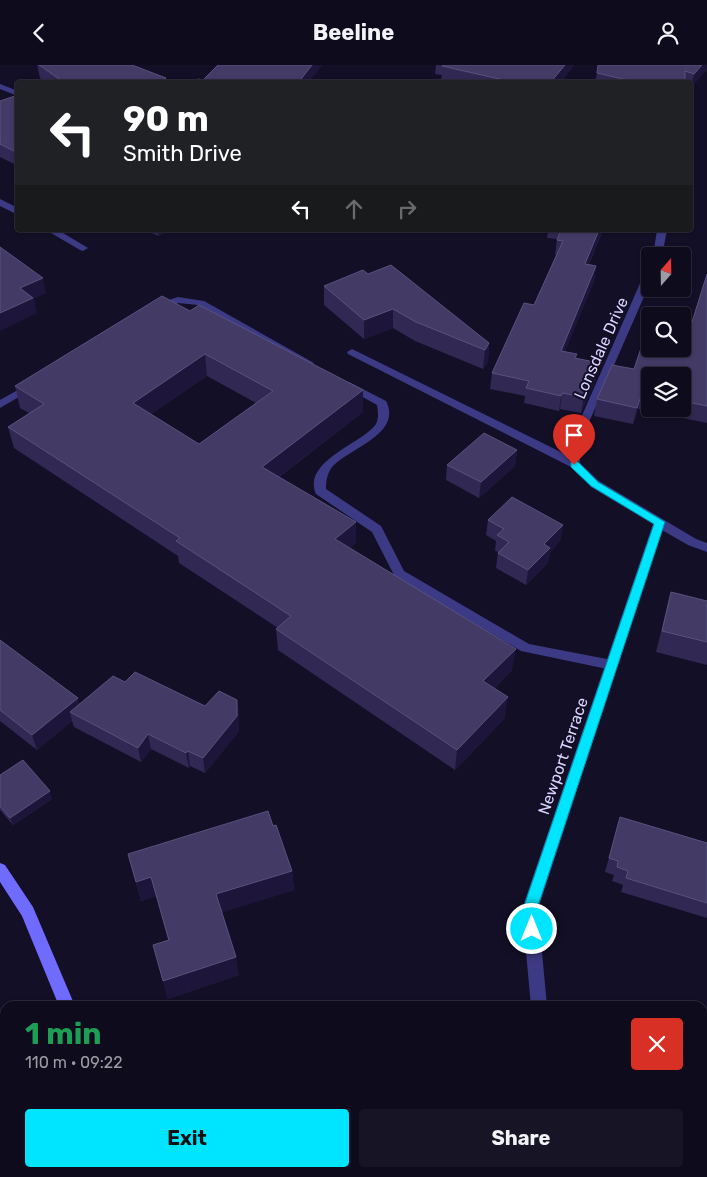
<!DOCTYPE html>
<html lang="en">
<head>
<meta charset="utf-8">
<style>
	body { margin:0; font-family:Rubik,sans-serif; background:#171425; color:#f1f3f6; height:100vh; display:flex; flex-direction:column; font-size:19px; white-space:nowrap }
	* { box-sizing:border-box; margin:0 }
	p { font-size:16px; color:#9b9ba3 }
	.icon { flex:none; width:28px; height:28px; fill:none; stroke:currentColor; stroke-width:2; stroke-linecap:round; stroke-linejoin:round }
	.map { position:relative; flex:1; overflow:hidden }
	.details { position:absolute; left:0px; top:936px; width:708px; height:176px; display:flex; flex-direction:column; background:#0e0b1c; border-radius:15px 15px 0 0; box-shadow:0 1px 4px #0004,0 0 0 1px #2e2b3b }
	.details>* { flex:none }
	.hud { position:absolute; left:15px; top:15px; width:678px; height:152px; border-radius:5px; box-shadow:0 1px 4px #0004,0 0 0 1px #2e2b3b; background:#202124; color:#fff; overflow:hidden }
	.needle { width:32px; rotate:20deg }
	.buttons { position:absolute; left:641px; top:182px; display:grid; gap:10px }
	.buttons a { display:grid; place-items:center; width:50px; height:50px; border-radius:5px; background:#0e0b1c; box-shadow:0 1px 4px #0004,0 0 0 1px #2e2b3b; font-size:25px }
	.pin { position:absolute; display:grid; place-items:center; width:42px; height:42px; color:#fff; margin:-51px -21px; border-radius:50% 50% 50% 0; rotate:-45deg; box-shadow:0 0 5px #0007 }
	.pin .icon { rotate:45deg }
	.me { position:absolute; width:55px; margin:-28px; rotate:0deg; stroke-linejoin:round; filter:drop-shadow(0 0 4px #0008) }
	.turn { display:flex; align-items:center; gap:18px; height:105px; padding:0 25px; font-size:22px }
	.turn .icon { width:65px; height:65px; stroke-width:2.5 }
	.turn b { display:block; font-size:35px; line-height:42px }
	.lanes { display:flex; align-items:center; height:48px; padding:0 25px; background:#0003; justify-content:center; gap:25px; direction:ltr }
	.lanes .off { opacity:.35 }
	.round { display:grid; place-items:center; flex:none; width:52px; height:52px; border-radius:5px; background:#171425 }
	.overview { display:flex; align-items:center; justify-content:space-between; height:85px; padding:0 25px }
	h1 { font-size:30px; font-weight:700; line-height:38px; color:#1e9e55 }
	.action { display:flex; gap:10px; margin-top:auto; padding:10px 25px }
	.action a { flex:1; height:58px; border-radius:5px; background:#00e5ff; color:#111; font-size:20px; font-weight:700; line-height:58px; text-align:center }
	.action a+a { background:#171425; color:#f1f3f6 }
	header { display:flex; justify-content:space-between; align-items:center; height:65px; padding:0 25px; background:#0e0b1c; font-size:22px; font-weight:700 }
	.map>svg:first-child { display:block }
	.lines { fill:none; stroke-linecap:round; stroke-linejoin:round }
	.service { fill:#3d3a85; fill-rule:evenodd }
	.minor { fill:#3d3a85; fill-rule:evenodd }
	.secondary { fill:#6f6bff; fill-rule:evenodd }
	.wall { fill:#312854; fill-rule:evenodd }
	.shaded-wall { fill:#1d163a }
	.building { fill:#433a66; stroke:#5a527e; fill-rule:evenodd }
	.route { fill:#00e5ff; stroke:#0095a6 }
	.labels { text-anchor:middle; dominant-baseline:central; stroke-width:4; stroke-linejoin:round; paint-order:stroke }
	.street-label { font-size:16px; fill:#d9d4ff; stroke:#130f26 }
</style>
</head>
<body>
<header><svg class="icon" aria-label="back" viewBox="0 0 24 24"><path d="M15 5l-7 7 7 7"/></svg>Beeline<svg class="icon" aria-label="person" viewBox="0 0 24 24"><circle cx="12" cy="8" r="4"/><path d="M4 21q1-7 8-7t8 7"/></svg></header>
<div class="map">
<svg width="707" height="1112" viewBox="0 0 707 1112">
	<rect width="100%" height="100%" fill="#130f26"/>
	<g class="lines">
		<g class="service">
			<path d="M0 19 18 26V31L0 24Z"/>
			<path d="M178 232 204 236 314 298 309 301 305 300 198 240 178 238 161 246H155L153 244 166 236Z"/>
			<path d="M352 284 579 396 581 399 575 403 571 402 348 289 347 287Z"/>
			<path d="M32 317 36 318 37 320 36 322 0 343V335Z"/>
			<path d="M349 317 386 336C403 369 349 383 332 402 327 409 326 416 326 424L381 461 404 506 529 579 612 595 617 596 618 600 617 604 612 605 521 586 395 512 372 467 316 429C301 396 365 377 376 359 379 353 378 346 377 340L345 322 344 320 345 318Z"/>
		</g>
		<g class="minor">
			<path d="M0 134 18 143V150L0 141Z"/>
			<path d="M46 165H58L88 183 83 186 80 185Z"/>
			<path d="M657 165H667L662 191H653Z"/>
			<path d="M650 204V218L579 380 580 398 599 416 696 474 707 478V487L688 480 662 465 538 844 547 941H531L522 844 653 459 591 422 569 399V380L645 207Z"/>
			<path d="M707 960V976L702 978V962Z"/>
			<path d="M444 1108H467L465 1112H442Z"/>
		</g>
		<g class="secondary">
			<path d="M0 798 5 800 33 842 75 941H59L22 851 0 817Z"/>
			<path d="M120 1108H137L139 1112H121Z"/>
		</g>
	</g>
	<g class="wall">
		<path d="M37 0H132L166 18H47L40 13Z"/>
		<path d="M436 0H574L560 18H452L441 15 442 10 435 9Z"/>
		<path d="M707 0V4L691 22 690 21V18H595L597 8Z"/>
		<path d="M18 30V101L0 92V36Z"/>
		<path d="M144 165H169L159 171Z"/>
		<path d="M183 165H193L189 168Z"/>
		<path d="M548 165H603L589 199 596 201 594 216 565 286 576 293 596 314 581 348 560 344 559 346 524 338 525 331 490 324 492 308 534 240 556 190H555L557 174 547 173Z"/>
		<path d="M368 209 489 278 488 297 483 304 415 276 393 263 364 274 324 240V221Z"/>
		<path d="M707 209V358L638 344 633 359 594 351 597 334 634 304 687 273ZM650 311H682V344H650Z"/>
		<path d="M162 231 363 347 279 412 356 478 350 483 512 605 495 623 505 653 455 705 278 585 276 564 278 563 179 498 178 491 14 383 8 362 29 348 20 343 15 321ZM207 311 256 338 199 379 151 349Z"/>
		<path d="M517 385 515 401 479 433 446 415 447 400Z"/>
		<path d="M488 455 563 460 560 476 550 487 548 498 526 520 496 503 498 487 495 486 496 476 486 470Z"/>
		<path d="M671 527 707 536V600L656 587Z"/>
		<path d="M0 575 80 639 125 617 205 641 237 635 239 650V666L205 708 190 701 189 703 151 684 141 697 74 662 72 656 37 685 0 656Z"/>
		<path d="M0 710 52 734 13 760 0 745Z"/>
		<path d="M620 752 707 778V853L621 827 623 820 612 816 614 810 605 807Z"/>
		<path d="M273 761 292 806 294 825 222 847 239 910 167 934 168 875 156 831 141 836 128 789Z"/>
	</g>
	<g class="shaded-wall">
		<path d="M312 0H323L308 18H298Z"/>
		<path d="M565 0H574L560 18H550Z"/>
		<path d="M702 0H707V4L691 22 694 9Z"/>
		<path d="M166 13V18H157Z"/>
		<path d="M158 165H169L159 171Z"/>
		<path d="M599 165H603L582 214 585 199Z"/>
		<path d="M596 201 594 216 559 301 561 286Z"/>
		<path d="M43 213 46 228 34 234 37 248 0 266V248L20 223Z"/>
		<path d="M393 244V263L364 274V255Z"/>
		<path d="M489 278 488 297 483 304 485 285Z"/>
		<path d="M205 289 207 311 136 359 133 338Z"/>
		<path d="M599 298 596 314 581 348 584 332Z"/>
		<path d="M363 325V347L264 423 262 402Z"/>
		<path d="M562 328 560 344 559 346 561 331Z"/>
		<path d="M642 328 638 344 633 359 637 343Z"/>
		<path d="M517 385 515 401 479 433 481 417Z"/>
		<path d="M356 457V478L336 495 335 474Z"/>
		<path d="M563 460 560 476 550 487 548 498 526 520 528 505 544 479Z"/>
		<path d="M516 584 512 605 481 637 483 616Z"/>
		<path d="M508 632 505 653 455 705 457 685Z"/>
		<path d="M78 633 82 648 70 647 72 656 37 685 32 670Z"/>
		<path d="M237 635 239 650V666L205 708 203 693Z"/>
		<path d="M148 669 151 684 141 697 138 683Z"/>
		<path d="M188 686 190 701 189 703 186 688Z"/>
		<path d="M50 726 52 734 13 760 10 753Z"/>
		<path d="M292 806 294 825 220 848 216 829Z"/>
		<path d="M151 812 156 831 141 836 136 817Z"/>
		<path d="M236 892 239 910 167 934 163 916Z"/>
	</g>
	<g class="building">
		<path d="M39 0H132L166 13 157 18H57L62 16Z"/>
		<path d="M218 0H312L298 18H192L198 14 203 15Z"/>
		<path d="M444 0H565L550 18H517L442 1Z"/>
		<path d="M598 0H702L694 9 685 6V18H640L597 8Z"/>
		<path d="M18 30V88L0 79V36Z"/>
		<path d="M561 165H599L585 199 596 201 561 286 577 289 575 293 599 298 584 332 562 328 561 331 526 323 529 316 492 308 524 238 534 240 563 176 557 175Z"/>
		<path d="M0 182 43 213 20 223 33 233 0 248Z"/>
		<path d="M391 200 489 278 485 285 416 257 393 244 364 255 324 221 363 205 368 209Z"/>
		<path d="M707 209V341L682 336V311H650V329L642 328 637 343 597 334 612 300 634 304 648 262 650 263V284H682V272L687 273Z"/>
		<path d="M162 231 190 246 199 240 363 325 262 402 356 457 335 474 516 584 483 616 508 632 457 685 276 564 291 551 176 476 180 473 8 362 44 339 15 321ZM205 289 273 326 199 379 133 338Z"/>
		<path d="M484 368 517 385 481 417 447 400Z"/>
		<path d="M512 432 563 460 544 479 550 483 528 505 498 488 509 477 497 470 504 464 488 455Z"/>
		<path d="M671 527 707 536V577L662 566Z"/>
		<path d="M0 575 78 633 32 670 0 645Z"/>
		<path d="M135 607 205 641 219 626 237 635V651L203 693 188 686 186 688 148 669 138 683 70 647 113 611 125 617Z"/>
		<path d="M23 695 50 726 10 753 0 741V710Z"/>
		<path d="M268 746 273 761 276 760 292 806 216 829 236 892 163 916 153 880 169 875 151 812 136 817 128 789Z"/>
		<path d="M620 752 707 778V838L626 813 628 806 617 802 618 796 609 793Z"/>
	</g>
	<path class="route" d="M574 396 578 397 598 417 665 457 537 844 539 864 537 868 532 870 527 868 523 844 654 459 591 421 571 402V397Z"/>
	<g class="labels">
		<g class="street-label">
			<text transform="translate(601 283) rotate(-66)">Lonsdale Drive</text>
			<text transform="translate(563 691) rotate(-71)">Newport Terrace</text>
		</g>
	</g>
</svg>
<div class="buttons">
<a><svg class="needle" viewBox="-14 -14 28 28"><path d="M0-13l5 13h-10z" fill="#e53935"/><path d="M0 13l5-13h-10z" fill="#9b9ba3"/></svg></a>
<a><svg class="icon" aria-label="search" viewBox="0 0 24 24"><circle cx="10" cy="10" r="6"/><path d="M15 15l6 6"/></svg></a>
<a><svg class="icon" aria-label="layers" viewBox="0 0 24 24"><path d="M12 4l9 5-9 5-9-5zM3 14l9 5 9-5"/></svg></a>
</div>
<div class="pin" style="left:574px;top:400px;background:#d93025"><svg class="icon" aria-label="arrive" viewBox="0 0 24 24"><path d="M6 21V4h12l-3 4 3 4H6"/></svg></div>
<svg class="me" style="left:532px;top:864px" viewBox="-20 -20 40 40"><circle r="17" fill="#00e5ff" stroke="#fff" stroke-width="3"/><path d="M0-11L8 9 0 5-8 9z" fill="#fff"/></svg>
<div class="hud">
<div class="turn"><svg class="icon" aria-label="left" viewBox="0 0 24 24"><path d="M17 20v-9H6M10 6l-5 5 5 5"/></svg><div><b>90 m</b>Smith Drive</div></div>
<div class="lanes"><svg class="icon" aria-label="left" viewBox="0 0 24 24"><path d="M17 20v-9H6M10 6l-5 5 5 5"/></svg><svg class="icon off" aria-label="ahead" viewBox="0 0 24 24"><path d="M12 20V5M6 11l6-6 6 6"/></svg><svg class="icon off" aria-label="right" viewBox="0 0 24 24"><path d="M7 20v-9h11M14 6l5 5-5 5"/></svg></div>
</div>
<section class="details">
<div class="overview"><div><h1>1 min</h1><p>110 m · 09:22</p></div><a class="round" style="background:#d93025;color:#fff"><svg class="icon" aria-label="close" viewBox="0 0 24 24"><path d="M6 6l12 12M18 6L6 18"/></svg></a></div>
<div class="action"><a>Exit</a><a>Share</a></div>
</section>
</div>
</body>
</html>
